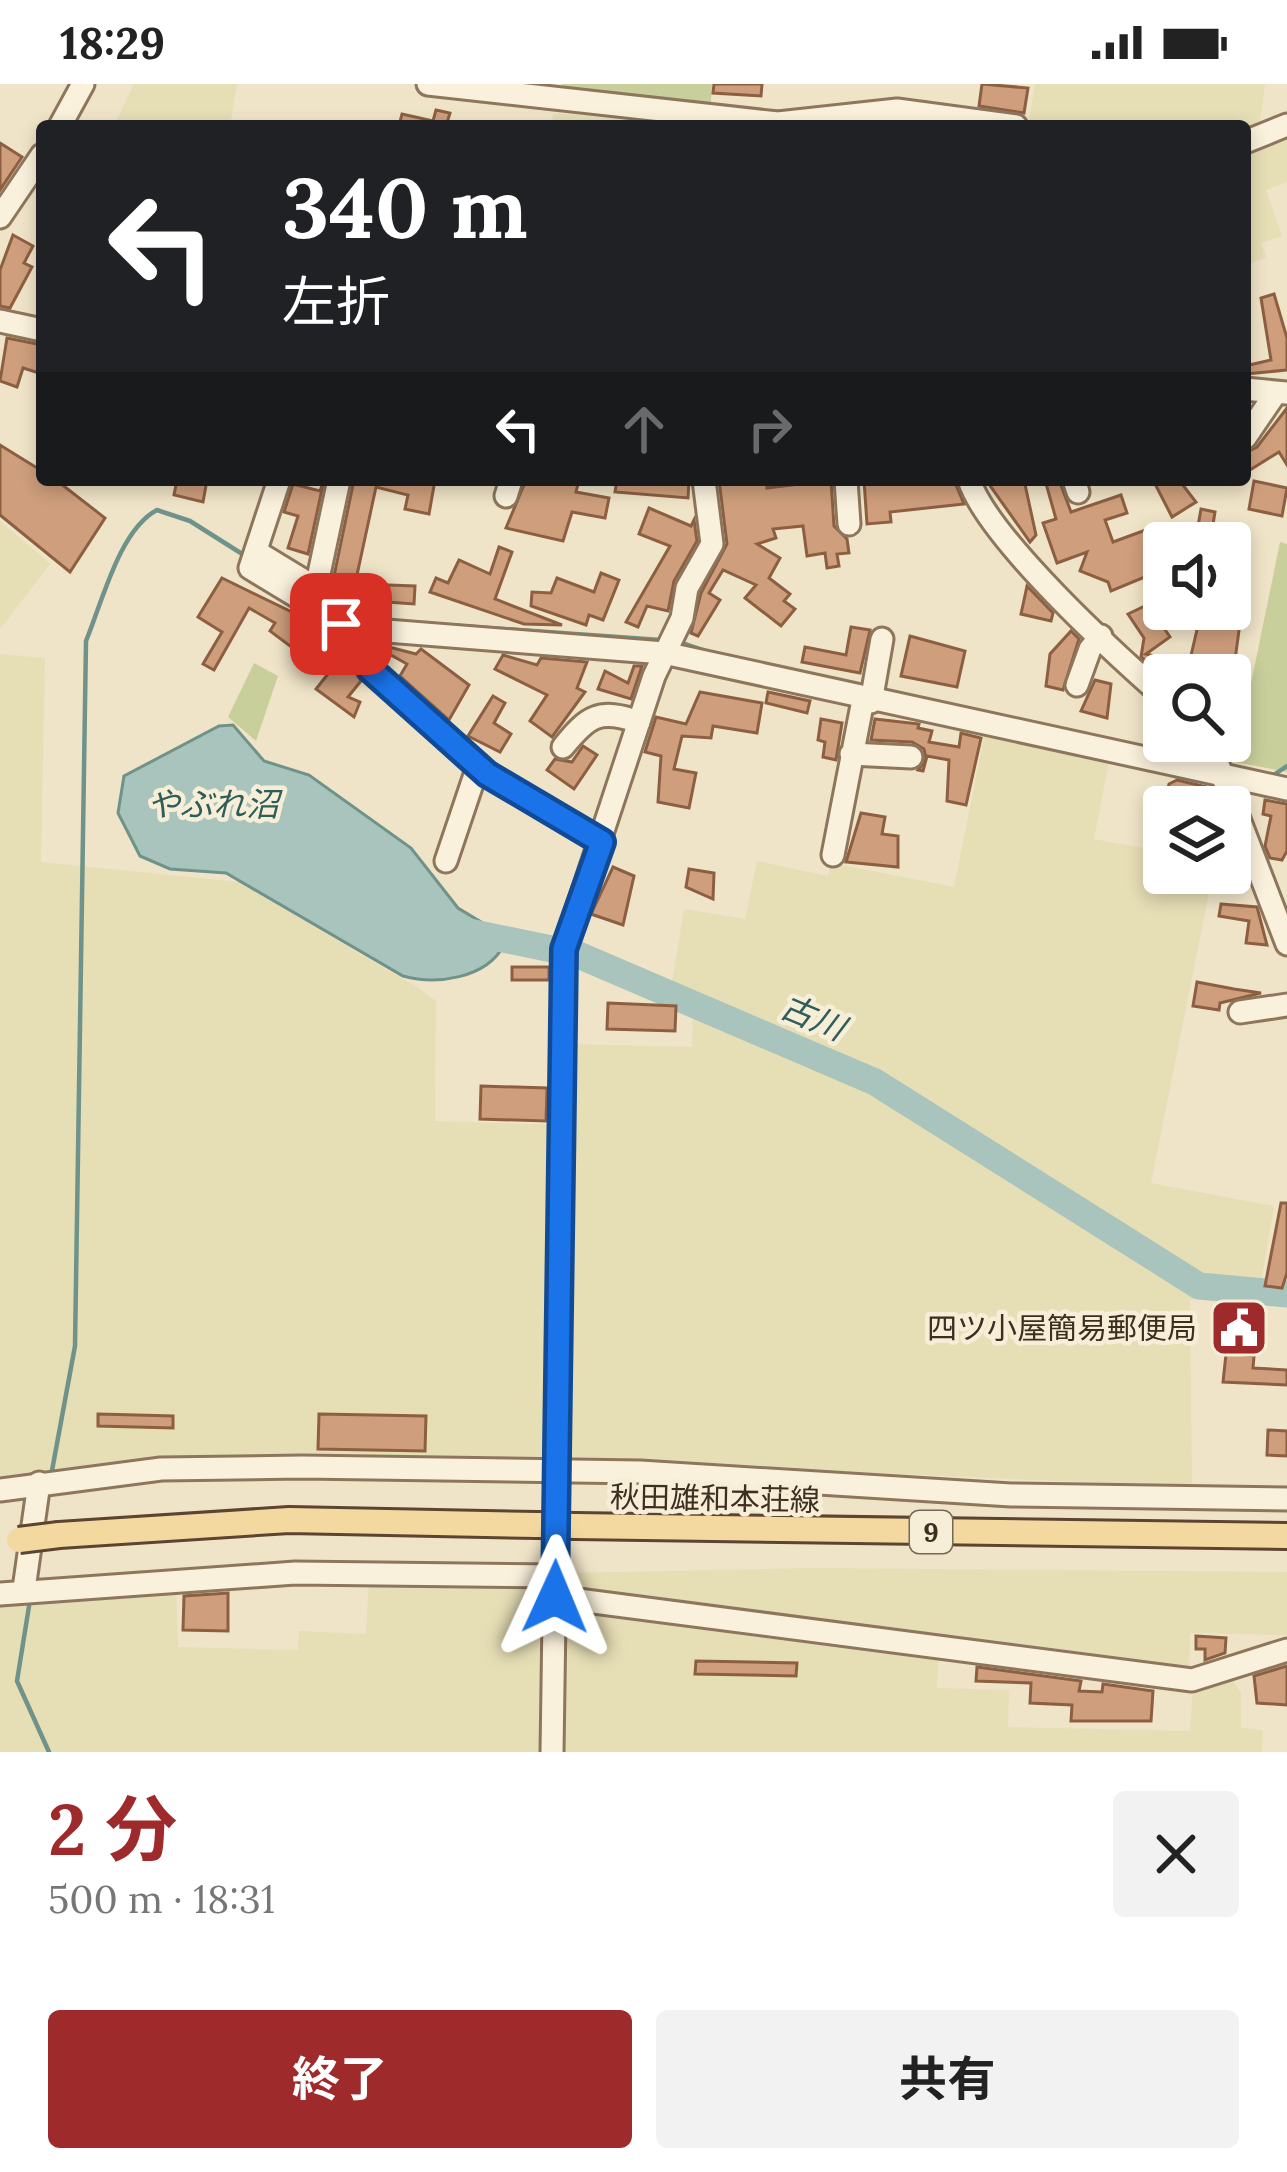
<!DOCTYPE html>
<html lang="ja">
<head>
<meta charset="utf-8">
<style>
	body { margin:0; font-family:Lora,"Noto Sans JP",serif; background:#f2f2f2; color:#222; height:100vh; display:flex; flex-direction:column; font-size:45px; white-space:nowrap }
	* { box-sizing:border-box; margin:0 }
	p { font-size:39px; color:#767676 }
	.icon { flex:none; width:66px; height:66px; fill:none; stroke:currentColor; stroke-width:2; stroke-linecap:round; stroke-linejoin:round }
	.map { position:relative; height:1668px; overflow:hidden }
	.drawer { display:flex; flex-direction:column; background:#fff; flex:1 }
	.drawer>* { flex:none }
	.guide { position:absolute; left:36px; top:36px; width:1215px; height:366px; border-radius:12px; box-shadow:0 6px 18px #0003; background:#202124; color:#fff; overflow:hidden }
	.buttons { position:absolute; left:1143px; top:438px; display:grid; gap:24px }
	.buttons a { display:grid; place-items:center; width:108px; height:108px; border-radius:12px; background:#fff; box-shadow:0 6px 18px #0003; font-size:60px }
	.pin { position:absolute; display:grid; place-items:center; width:102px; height:102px; color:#fff; margin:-51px; border-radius:24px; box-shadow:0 6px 18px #0006 }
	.me { position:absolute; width:132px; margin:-66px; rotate:1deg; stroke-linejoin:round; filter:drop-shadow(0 0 9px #0008) }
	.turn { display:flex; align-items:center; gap:42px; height:252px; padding:0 48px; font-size:54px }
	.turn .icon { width:156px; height:156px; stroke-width:2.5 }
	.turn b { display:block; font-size:84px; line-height:102px }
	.lanes { display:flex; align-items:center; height:114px; padding:0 48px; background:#0003; justify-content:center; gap:60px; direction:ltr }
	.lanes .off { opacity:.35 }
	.round { display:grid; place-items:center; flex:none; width:126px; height:126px; border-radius:12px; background:#f2f2f2 }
	.headline { display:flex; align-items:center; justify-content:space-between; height:204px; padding:0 48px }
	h1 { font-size:72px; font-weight:700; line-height:90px; color:#9e2a2b }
	.action { display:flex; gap:24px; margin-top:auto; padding:24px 48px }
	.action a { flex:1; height:138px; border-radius:12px; background:#9e2a2b; color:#fff; font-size:48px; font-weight:700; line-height:138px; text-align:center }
	.action a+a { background:#f2f2f2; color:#222 }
	.status { display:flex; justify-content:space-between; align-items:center; height:84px; padding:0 60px; background:#fff; direction:ltr }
	.status svg { height:33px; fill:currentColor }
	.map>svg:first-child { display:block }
	.farmland { fill:#e6deb5 }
	.green { fill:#c9cf9b }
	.water { fill:#a9c4bc; stroke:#6f938a; stroke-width:3 }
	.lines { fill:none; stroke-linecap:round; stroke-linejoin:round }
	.stream { stroke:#6f938a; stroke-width:4.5 }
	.river { stroke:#a9c4bc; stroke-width:27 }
	.building { fill:#cf9f7d; stroke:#8d5f41; stroke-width:3 }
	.minor-casing { stroke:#8d765c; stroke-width:27 }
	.major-casing { stroke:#5b4430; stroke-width:30 }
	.minor { stroke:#faf1dc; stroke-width:21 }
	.major { stroke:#f3d9a0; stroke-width:24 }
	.major-bridge-casing { stroke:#5b4430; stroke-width:30; stroke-linecap:butt }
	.major-bridge { stroke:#f3d9a0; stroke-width:24 }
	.route-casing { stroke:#114b97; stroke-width:30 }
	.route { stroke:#1a73e8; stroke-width:21 }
	.labels { text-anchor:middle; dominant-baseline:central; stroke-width:9; stroke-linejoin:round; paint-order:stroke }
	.shield { fill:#f7eed8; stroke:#756857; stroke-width:3 }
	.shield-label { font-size:27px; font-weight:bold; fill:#3d2e20 }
	.poi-label { font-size:30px; fill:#3d2e20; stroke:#f7eed8; text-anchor:end }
	.street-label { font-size:30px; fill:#3d2e20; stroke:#f7eed8 }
	.water-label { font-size:33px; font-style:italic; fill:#2f5d5a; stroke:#f7eed8 }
</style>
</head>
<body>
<div class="status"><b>18:29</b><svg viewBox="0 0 49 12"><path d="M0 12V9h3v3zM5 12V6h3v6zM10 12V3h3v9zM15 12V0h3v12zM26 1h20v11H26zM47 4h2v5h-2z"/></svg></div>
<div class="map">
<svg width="1287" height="1668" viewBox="0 0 1287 1668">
	<rect width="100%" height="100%" fill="#f0e4c8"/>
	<g class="farmland">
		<path d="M134 0H237L230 42H114Z"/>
		<path d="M1035 0H1265L1260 39 1245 48V42H1071L1029 36Z"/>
		<path d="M554 29 659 38 550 42Z"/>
		<path d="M1287 56V98L1266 106 1282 152 1262 159 1266 174 1245 181V70Z"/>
		<path d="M0 437 50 480 0 545Z"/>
		<path d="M0 570 45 574 41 778 239 798 418 904 436 917 435 1037 567 1041 568 960 692 963 693 915 671 904 684 825 745 835 757 777 828 792 831 779 954 803 985 648 1109 678 1094 755 1164 768V789H1213L1151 1099 1274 1122 1260 1204 1190 1216 1192 1403 564 1375 169 1374 0 1396Z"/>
		<path d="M813 1484 1287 1488V1551L1190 1549 1189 1590 939 1561 937 1604 1009 1606 1008 1643 1190 1647 1193 1603 1232 1596 1241 1608V1644L1263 1646 1262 1668H0V1520L176 1503 178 1563 298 1566 299 1547 366 1550 369 1498 534 1503 569 1489Z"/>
	</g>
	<g class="green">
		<path d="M562 0H712L711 18 702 22 567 9Z"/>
		<path d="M1280 458 1287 460V688L1235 678Z"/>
		<path d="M254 579 278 592 256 657 228 633Z"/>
	</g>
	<path class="water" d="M233 641 264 677 309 691 411 764 458 824 486 841 504 861C486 895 436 901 403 892L226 789 170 785 140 772 118 729 124 692 219 642Z"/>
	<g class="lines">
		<g class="stream">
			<path d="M362 535 661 556"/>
			<path d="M679 558 708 568"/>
			<path d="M1272 692 1287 682"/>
			<path d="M51 1392 75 1262 86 557C102 519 119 446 157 426L190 437 247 473"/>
			<path d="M30 1516 17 1597 49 1668"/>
		</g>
		<path class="river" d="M469 848 576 870 875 998 1199 1202 1287 1210"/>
	</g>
	<g class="building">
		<path d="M714 0H762L761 12 713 9Z"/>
		<path d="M982 0 1028 4 1024 29 979 22Z"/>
		<path d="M436 26 450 29 446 42H399L402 30 433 37Z"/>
		<path d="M0 59 22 73 0 106Z"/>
		<path d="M13 151 33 162 24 179 32 183 10 224 0 222V186Z"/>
		<path d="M1274 210 1287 254V286L1245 290V282L1271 276 1261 214Z"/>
		<path d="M7 254 42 261V290L23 284 17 303 0 297Z"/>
		<path d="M1287 324V381L1279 368 1245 389V369L1257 363Z"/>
		<path d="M0 361 42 387V396H56L105 434 70 488 0 431Z"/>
		<path d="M177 396H207L203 418 174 411Z"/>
		<path d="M324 396 308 470 288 464 298 432 284 428 293 400 320 407Z"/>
		<path d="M354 396H435L429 430 405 425 408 411 376 403 352 514 340 511 343 499 333 497Z"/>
		<path d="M526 396H579L576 408 609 414 605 434 572 428 563 457 506 444Z"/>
		<path d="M617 396H689L688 414 615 408Z"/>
		<path d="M719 396H767V404L831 396 834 442 847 455 849 469 837 470 839 482 827 484 825 469 807 472 803 442 773 445 776 454 757 460 780 474 769 494 790 510 784 517 795 525 781 542 745 514 756 501 723 486 709 509 720 516 698 552 691 549 701 509 727 460Z"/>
		<path d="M864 396H954L964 420 890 428 891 438 867 440Z"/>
		<path d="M986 396H1024L1036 451 1030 458Z"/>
		<path d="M1045 396H1059L1071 428 1121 411 1127 429 1105 436 1113 458 1154 443 1161 460 1148 465 1157 488 1111 507 1108 498 1080 487 1087 468 1057 479 1043 439 1056 435Z"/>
		<path d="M1153 396H1179L1196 418 1172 433Z"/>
		<path d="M1254 397 1287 404 1282 432 1249 425Z"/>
		<path d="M649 424 691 442 694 436 697 457 674 497 668 527 647 522 638 543 626 538 670 462 639 450Z"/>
		<path d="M1201 425 1215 428 1210 459H1195Z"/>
		<path d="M499 463 512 468 495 515 562 541 524 540 430 508 436 494 448 499 459 476 490 490Z"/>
		<path d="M601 489 619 496 603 536 589 531 586 541 531 522 532 508 551 509 557 494 594 508Z"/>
		<path d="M222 494 300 532 297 536 322 553 306 574 270 547 275 539 249 524 214 586 203 580 222 548 198 533Z"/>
		<path d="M388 501 415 502 414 520 387 518Z"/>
		<path d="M1027 502 1053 529 1051 537 1021 530Z"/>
		<path d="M1164 513 1159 537 1170 553 1146 570 1189 580 1200 533 1227 536 1240 539 1233 591 1158 587 1141 573 1144 554 1128 530Z"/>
		<path d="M851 543 870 546 860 589 802 578 805 563 846 571Z"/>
		<path d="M1071 547 1079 555 1063 606 1046 602 1050 570Z"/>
		<path d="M910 552 965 567 957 603 901 592Z"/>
		<path d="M385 562 416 570 421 565 469 601 449 636 400 592 407 580 382 566Z"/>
		<path d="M503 571 537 581 541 574 587 578 577 604 585 608 552 653 530 637 547 611 495 585Z"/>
		<path d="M339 576H347L361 597 348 613 360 618 354 633 316 605Z"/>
		<path d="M634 582H642L631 615 598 605 605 587 628 599Z"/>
		<path d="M1095 596 1111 600 1107 634 1081 627Z"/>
		<path d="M700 608 762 619 757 649 713 642 711 654 682 652 674 685 696 689 689 724 658 718 661 672 645 668 656 633 686 640Z"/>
		<path d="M768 608 810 617 807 629 766 619Z"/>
		<path d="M493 612 505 619 494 639 511 650 500 668 468 652Z"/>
		<path d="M821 635 842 639 836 676 823 673 825 658 818 656Z"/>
		<path d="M875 635 919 640 918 644 932 647 929 658 959 663 961 649 981 654 966 721 947 717 949 676 927 672 923 687 918 686 926 675 924 665 912 658 871 656Z"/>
		<path d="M583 662 597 671 574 705 547 686 555 675 572 678Z"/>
		<path d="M1177 696 1211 704 1218 723H1164L1169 700Z"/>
		<path d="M1265 716 1287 720V767L1282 776 1270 774 1265 762 1271 732 1263 730Z"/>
		<path d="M861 729 885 733 882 750 898 752V783L846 778Z"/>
		<path d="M613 783 634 792 623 841 591 830Z"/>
		<path d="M689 785 714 789 713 815 686 803Z"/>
		<path d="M1221 820 1257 823 1267 861 1246 859 1249 837 1219 832Z"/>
		<rect x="512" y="883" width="37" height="13"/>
		<path d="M1197 898 1234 905 1261 909 1220 919 1219 926 1193 922Z"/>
		<path d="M608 919 676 922 675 947 607 945Z"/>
		<path d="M481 1002 547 1004 546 1037 480 1035Z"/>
		<path d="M1281 1119H1287V1189L1282 1204 1265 1202Z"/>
		<path d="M1230 1233 1248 1234 1245 1271 1254 1272 1253 1284 1287 1286V1301L1223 1298Z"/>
		<path d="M98 1330 173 1332V1344L98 1342Z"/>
		<path d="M319 1330 426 1332 425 1367 318 1365Z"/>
		<path d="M1268 1346 1287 1347V1372L1267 1371Z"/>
		<path d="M228 1509V1547L183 1546 184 1512Z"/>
		<path d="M1196 1552 1226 1554 1225 1569 1205 1576V1565H1196Z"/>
		<path d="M696 1577 797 1579 796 1592 695 1590Z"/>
		<path d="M1287 1582V1621L1257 1619 1254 1592Z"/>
		<path d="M977 1583 1081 1597 1079 1607 1102 1608 1103 1600 1153 1607 1151 1637H1071L1072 1621 1030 1619 1031 1599 976 1597Z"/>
	</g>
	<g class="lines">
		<defs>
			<g id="minor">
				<path d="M428 0 778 39 897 26 1016 42"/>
				<path d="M60 42 83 0"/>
				<path d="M1245 58 1287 41"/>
				<path d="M0 133 42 71"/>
				<path d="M0 237 42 246"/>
				<path d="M1245 305 1286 309"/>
				<path d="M1245 354 1275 310"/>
				<path d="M279 396 250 484 349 544 664 569 1287 705"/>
				<path d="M846 396 849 440"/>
				<path d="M969 396C989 455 1114 569 1164 613"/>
				<path d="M1074 396 1078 408"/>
				<path d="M506 412 511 396"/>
				<path d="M257 468 316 504 339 396"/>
				<path d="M341 540 371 586 487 690 601 758"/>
				<path d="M1077 601 1090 565 1101 552"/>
				<path d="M871 618 882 555"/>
				<path d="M1209 657 1287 860"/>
				<path d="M563 663C588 632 599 624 639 638"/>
				<path d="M851 670 911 673"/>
				<path d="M833 771 863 616"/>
				<path d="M446 777 478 682"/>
				<path d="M1240 928 1287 921"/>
				<path d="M0 1406 161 1385 302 1383 640 1388 1011 1411 1287 1415"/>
				<path d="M24 1505 39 1399"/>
				<path d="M0 1510 295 1489 556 1492"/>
				<path d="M555 1513 1192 1596 1287 1566"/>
				<path d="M552 1668 564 865 654 592 682 534 687 504 712 460 704 396"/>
			</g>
			<g id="major">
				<path d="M575 1442 1287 1452"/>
				<path d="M59 1451 289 1436 537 1441"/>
			</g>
		</defs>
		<use href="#minor" class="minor-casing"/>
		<use href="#major" class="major-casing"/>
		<use href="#minor" class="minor"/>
		<use href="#major" class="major"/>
		<defs>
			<g id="major-bridge">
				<path d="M537 1441 575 1442"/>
				<path d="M19 1456 59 1451"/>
			</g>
		</defs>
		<use href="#major-bridge" class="major-bridge-casing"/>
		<use href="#major-bridge" class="major-bridge"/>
	</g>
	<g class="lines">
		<defs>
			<path id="route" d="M341 540 371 586 487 690 602 758 564 865 555 1513"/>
		</defs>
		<use href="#route" class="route-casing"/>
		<use href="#route" class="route"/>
	</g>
	<defs>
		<symbol id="civic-square" viewBox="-11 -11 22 22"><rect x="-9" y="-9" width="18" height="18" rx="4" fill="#9e2a2b" stroke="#f7eed8"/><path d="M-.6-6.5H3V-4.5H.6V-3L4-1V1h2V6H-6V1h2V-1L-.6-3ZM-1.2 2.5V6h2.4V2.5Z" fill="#fff"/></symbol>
	</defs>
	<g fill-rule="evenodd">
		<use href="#civic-square" x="1206" y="1211" width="66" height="66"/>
	</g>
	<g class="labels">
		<rect class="shield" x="910" y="1427" width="42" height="42" rx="9"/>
		<g class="shield-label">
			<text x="931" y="1448">9</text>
		</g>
		<g class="poi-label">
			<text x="1197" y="1244">四ツ小屋簡易郵便局</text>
		</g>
		<g class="street-label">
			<text transform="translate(715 1414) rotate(1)">秋田雄和本荘線</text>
		</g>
		<g class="water-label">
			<text x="213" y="720">やぶれ沼</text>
			<text transform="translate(813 933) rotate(23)">古川</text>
		</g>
	</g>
</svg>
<div class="buttons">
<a><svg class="icon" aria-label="sound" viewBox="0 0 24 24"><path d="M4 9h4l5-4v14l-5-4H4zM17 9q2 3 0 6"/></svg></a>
<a><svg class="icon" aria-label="search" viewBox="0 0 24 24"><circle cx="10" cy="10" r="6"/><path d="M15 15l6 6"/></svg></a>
<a><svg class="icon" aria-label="layers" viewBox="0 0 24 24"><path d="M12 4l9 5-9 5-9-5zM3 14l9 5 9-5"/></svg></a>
</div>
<div class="pin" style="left:341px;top:540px;background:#d93025"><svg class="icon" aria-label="arrive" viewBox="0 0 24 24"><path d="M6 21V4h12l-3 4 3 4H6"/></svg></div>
<svg class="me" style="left:555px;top:1513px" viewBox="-20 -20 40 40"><path d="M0-17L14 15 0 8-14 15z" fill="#1a73e8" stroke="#fff" stroke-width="4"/></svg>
<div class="guide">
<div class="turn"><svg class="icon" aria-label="left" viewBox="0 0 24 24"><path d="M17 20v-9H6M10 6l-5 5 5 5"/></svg><div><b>340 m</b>左折</div></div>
<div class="lanes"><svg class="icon" aria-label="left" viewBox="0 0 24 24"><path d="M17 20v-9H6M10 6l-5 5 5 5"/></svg><svg class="icon off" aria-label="ahead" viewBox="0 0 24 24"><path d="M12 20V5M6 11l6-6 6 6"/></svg><svg class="icon off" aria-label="right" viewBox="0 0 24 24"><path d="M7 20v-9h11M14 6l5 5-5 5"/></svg></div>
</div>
</div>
<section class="drawer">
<div class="headline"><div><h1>2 分</h1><p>500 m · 18:31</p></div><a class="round"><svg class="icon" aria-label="close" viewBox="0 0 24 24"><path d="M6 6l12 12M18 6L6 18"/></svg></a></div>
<div class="action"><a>終了</a><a>共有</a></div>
</section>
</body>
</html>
